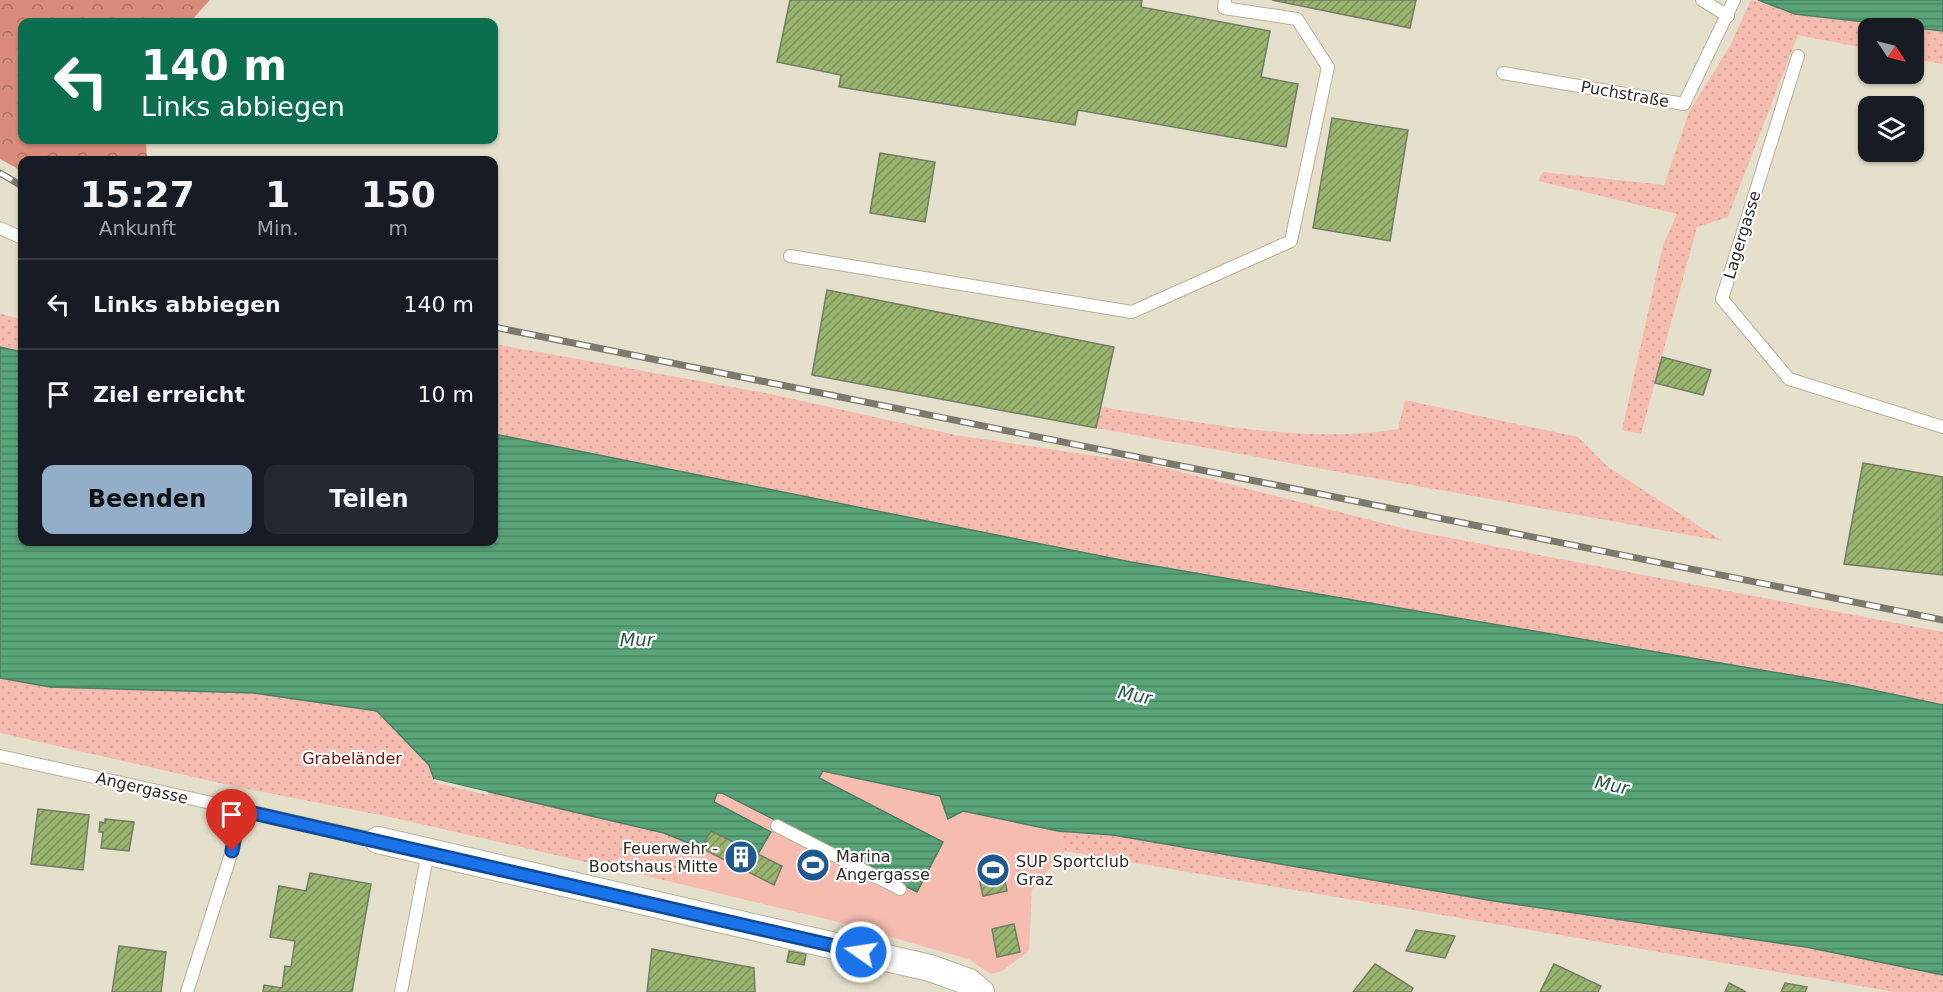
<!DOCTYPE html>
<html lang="de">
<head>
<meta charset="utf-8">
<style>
	body { margin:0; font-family:"DejaVu Sans",sans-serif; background:#242831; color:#f1f3f6; height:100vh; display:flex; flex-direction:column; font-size:22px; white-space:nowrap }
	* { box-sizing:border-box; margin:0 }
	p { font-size:20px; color:#9ea1a6 }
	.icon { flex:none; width:33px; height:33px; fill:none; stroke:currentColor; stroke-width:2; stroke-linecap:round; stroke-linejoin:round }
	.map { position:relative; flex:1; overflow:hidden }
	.drawer { position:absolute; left:18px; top:156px; width:480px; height:390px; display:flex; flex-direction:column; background:#171b24; border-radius:12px; box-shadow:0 2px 4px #0004 }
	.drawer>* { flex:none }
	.banner { position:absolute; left:18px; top:18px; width:480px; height:126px; border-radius:12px; box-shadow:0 2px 4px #0004; background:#0b6e4f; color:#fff; overflow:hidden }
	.needle { width:39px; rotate:125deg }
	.buttons { position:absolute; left:1858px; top:18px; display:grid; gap:12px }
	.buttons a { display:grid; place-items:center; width:66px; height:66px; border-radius:12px; background:#171b24; box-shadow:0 2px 4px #0004; font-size:30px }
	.pin { position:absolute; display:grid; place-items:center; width:51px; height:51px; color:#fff; margin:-62px -26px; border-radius:50% 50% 50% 0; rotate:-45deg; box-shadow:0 0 6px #0007 }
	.pin .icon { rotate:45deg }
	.me { position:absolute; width:66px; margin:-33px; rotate:283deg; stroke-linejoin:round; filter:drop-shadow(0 0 4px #0008) }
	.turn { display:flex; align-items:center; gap:21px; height:126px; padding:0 24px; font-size:27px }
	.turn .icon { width:78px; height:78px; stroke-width:2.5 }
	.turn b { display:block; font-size:42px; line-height:51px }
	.eta { display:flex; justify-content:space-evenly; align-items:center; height:102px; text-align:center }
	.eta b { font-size:36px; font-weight:800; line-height:42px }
	.cta { display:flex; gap:12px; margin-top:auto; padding:12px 24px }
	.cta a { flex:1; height:69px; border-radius:12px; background:#93aec8; color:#111; font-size:24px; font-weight:800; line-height:69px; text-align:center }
	.cta a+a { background:#242831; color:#f1f3f6 }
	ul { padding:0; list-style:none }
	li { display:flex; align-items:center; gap:18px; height:90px; padding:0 24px; border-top:2px solid #363941 }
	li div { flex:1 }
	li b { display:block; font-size:22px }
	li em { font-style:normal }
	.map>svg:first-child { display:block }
	.green { fill:url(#green-dots) }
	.forest { fill:url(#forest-crowns) }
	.pitch { fill:#f6bcb0 }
	.water { fill:url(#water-rules); stroke:#4b7f5f; stroke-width:1.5 }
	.pier { fill:#e5e0cb }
	.building { fill:url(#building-hatch); stroke:#737b69; stroke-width:1.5 }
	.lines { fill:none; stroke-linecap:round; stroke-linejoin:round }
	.service-casing { stroke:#b5b09c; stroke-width:14 }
	.minor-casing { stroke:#b5b09c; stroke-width:28 }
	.service { stroke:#fff; stroke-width:12 }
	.minor { stroke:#fff; stroke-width:26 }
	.rail-casing { stroke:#7d7a6d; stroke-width:7 }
	.rail { stroke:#fff; stroke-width:4.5; stroke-dasharray:14; stroke-linecap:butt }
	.route-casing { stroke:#114b97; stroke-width:15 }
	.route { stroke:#1a73e8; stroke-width:10 }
	.labels { text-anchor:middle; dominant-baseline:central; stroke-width:4.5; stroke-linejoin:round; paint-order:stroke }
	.street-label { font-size:16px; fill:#2b2922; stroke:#fff }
	.park-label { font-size:16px; fill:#701303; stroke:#fff }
	.poi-label { font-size:16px; fill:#2b2922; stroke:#fff; text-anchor:start }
	.water-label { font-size:18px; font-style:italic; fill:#22593c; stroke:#fff }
</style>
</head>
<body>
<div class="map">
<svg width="1943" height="992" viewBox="0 0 1943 992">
	<defs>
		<pattern id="green-dots" width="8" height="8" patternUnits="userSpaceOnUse" patternTransform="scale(1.5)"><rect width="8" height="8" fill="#f6bcb0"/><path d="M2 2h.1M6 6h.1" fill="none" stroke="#d3a297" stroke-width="1.8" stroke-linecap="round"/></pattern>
		<pattern id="forest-crowns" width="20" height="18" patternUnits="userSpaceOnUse" patternTransform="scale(1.5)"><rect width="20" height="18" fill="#da8c7c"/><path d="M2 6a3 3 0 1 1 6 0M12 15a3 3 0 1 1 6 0" fill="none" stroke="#b17265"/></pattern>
		<pattern id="water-rules" width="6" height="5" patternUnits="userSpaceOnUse" patternTransform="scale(1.5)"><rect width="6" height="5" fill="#59a479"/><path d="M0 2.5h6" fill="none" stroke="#4a8663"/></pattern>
		<pattern id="building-hatch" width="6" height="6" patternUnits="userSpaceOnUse" patternTransform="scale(1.5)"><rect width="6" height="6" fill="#99b46e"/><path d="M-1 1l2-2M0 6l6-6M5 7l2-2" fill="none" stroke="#7d925a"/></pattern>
	</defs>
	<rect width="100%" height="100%" fill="#e5e0cb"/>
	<g class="green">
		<path d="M1751 0 1795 14 1908 28H1869V49L1798 35 1728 217 1697 227 1641 434 1622 430 1663 245 1677 214 1538 181 1543 172 1664 185 1689 112 1730 46Z"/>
		<path d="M1914 29 1943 31V64L1914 59Z"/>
		<path d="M0 314 22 319V352L0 347Z"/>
		<path d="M494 344 766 393 956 435 1149 464 1414 531 1943 632V705L1849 685 1131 562 494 434Z"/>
		<path d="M1405 400 1578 437 1608 467 1722 541 1096 428 1101 407C1194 421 1305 445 1398 429Z"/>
		<path d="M0 678 50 687 254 693 378 711 429 765 434 779 664 833 701 848 672 882 395 818 242 788 0 733Z"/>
		<path d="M1058 831 1113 835 1494 901 1806 947 1943 975V992H1895L1065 851Z"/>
	</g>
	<path class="forest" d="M0 0H210L190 22H22V140H146L147 160H22V171L0 159Z"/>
	<path class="pitch" d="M823 771 940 796 963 811 1058 831 1065 851 1032 889 1029 951 1002 971 991 974 968 959 834 921 672 882 701 848 711 831 717 792Z"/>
	<g class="water">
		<path d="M1758 0H1943V31L1795 14Z"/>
		<path d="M0 347 22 352V542H494V434L1131 562 1849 685 1943 705V975L1806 947 1494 901 1113 835 1058 831 963 811 948 819 940 796 823 771 819 778 943 842 917 892 722 793H717L714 802 771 832 758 854 711 832 701 848 664 833 434 779 429 765 377 711 254 693 50 687 0 678Z"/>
	</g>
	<path class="pier" d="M434 779 488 792V795L433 782Z"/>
	<g class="building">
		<path d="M790 0H1142L1141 7 1270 31 1261 77 1298 84 1286 147 1078 110 1075 125 839 87 841 75 777 62Z"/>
		<path d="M1272 0H1416L1410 28Z"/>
		<path d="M1332 118 1408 130 1390 241 1313 228Z"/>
		<path d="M880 153 935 162 925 222 870 213Z"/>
		<path d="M827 290 1114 347 1096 428 812 375Z"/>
		<path d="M1662 357 1711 370 1703 395 1655 383Z"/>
		<path d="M1863 463 1943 477V575L1844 564Z"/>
		<path d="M38 809 89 815 83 870 31 864Z"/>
		<path d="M105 819 134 822 129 851 101 848 103 832H99L100 822 105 823Z"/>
		<path d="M711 831 782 866 774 885 701 848Z"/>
		<path d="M1001 863 1007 891 983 896 977 868Z"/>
		<path d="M310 873 371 884 352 992H263L264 985 282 988 285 966 291 967 295 941 270 937 279 886 306 891Z"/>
		<path d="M1014 924 1020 952 997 957 992 929Z"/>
		<path d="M1416 930 1455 936 1445 958 1406 951Z"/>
		<path d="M119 946 166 952 161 992H112Z"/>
		<path d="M652 949 754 968 755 992H647Z"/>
		<path d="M789 951 806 954 804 965 787 962Z"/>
		<path d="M1375 964 1413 988 1411 992H1353Z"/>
		<path d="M1554 964 1601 986 1598 992H1540Z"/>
		<path d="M1729 983 1746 992H1725Z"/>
		<path d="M1785 983 1807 987 1805 992H1781Z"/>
	</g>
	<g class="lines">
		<defs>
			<g id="service">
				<path d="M1702 0 1728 16"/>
				<path d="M1798 56 1722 299 1789 379 1943 427"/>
				<path d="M1503 73 1684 104 1734 0"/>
				<path d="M0 228 22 238"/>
				<path d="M790 256 1132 312 1291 241 1328 67 1297 19 1224 8 1225 0"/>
				<path d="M0 756 378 840"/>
				<path d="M777 826 900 889"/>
				<path d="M187 992 232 851 240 810"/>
				<path d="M401 992 428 852"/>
			</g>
			<path id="minor" d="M378 840 930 968 969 982 981 992"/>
		</defs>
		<use href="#service" class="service-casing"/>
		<use href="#minor" class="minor-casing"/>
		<use href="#service" class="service"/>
		<use href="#minor" class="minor"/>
		<defs>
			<g id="rail">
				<path d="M0 173 22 186"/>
				<path d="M494 327 1943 620"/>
			</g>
		</defs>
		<use href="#rail" class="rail-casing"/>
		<use href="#rail" class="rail"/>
	</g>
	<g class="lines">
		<defs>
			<path id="route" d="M232 851 240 810 861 952"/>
		</defs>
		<use href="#route" class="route-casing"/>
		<use href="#route" class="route"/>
	</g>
	<defs>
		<symbol id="building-disc" viewBox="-11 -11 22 22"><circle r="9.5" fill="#205990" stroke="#fff"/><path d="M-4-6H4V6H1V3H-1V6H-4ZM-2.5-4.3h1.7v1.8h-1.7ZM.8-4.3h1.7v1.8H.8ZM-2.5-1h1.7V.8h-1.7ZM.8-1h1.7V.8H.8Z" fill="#fff"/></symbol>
		<symbol id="stadium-disc" viewBox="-11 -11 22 22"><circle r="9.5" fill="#205990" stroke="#fff"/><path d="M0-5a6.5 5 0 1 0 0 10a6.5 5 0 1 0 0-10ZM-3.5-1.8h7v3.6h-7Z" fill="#fff"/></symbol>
	</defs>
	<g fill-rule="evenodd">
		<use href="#building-disc" x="722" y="838" width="38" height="38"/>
		<use href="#stadium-disc" x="794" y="846" width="38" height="38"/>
		<use href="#stadium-disc" x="974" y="851" width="38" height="38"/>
	</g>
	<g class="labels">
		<g class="street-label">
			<text transform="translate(1625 94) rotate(10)">Puchstraße</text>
			<text transform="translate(1742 235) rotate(-73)">Lagergasse</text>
			<text transform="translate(142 788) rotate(13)">Angergasse</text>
		</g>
		<g class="park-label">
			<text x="352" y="758">Grabeländer</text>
		</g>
		<g class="poi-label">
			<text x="718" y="848" text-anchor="end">Feuerwehr -<tspan x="718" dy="18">Bootshaus Mitte</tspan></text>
			<text x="836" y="856">Marina<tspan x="836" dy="18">Angergasse</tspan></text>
			<text x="1016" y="861">SUP Sportclub<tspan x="1016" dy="18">Graz</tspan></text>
		</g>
		<g class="water-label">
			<text x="637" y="639">Mur</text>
			<text transform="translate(1135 695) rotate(11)">Mur</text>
			<text transform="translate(1612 785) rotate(11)">Mur</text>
		</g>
	</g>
</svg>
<div class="buttons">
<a><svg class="needle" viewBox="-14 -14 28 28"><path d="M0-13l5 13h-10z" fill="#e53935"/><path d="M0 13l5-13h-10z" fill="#9ea1a6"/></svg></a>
<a><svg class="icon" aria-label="layers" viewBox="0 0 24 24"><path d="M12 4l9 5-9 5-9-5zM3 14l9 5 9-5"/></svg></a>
</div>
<div class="pin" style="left:232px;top:851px;background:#d93025"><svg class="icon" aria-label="arrive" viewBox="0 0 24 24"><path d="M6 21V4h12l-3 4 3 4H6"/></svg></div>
<svg class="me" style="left:861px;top:952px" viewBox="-20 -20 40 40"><circle r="17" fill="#1a73e8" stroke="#fff" stroke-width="3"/><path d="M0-11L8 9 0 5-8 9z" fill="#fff"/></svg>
<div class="banner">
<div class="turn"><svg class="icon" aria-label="left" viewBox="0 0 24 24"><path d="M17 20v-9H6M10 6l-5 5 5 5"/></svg><div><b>140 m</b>Links abbiegen</div></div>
</div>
<section class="drawer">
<div class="eta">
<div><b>15:27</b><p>Ankunft</p></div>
<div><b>1</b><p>Min.</p></div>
<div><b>150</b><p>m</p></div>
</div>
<ul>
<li><svg class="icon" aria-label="left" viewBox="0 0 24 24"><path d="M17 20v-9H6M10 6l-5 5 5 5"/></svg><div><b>Links abbiegen</b></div><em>140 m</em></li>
<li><svg class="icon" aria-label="arrive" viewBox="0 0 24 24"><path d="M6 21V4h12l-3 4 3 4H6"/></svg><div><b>Ziel erreicht</b></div><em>10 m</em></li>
</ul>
<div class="cta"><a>Beenden</a><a>Teilen</a></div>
</section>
</div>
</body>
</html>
